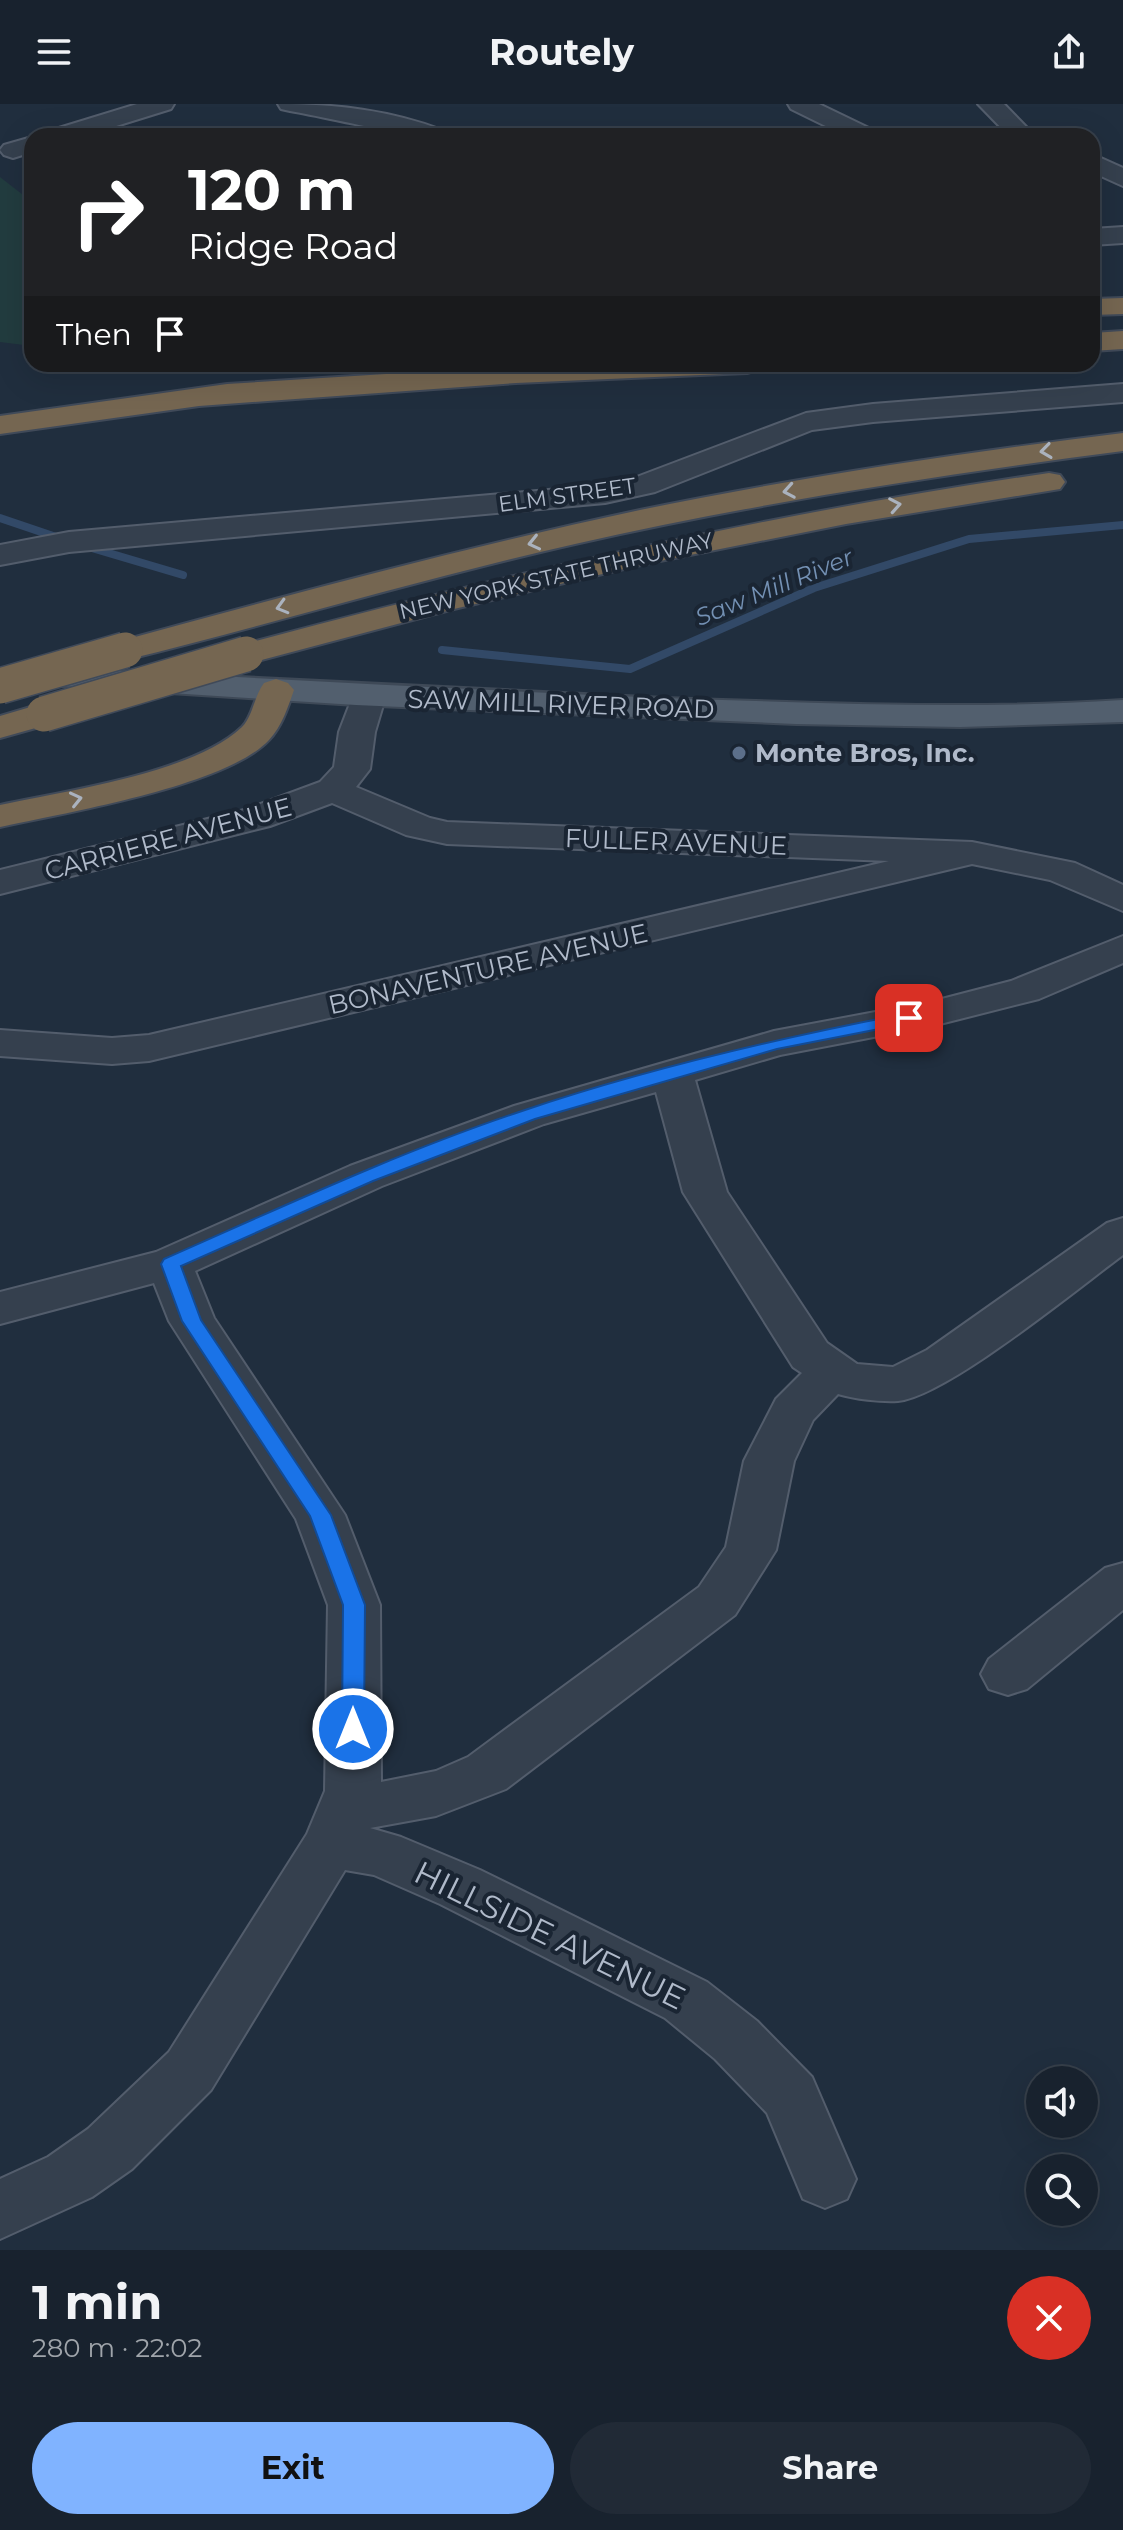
<!DOCTYPE html>
<html lang="en">
<head>
<meta charset="utf-8">
<style>
	body { margin:0; font-family:Montserrat,sans-serif; background:#212a36; color:#f1f3f6; height:100vh; display:flex; flex-direction:column; font-size:30px; white-space:nowrap }
	* { box-sizing:border-box; margin:0 }
	p { font-size:26px; color:#9fa4aa }
	.icon { flex:none; width:44px; height:44px; fill:none; stroke:currentColor; stroke-width:2; stroke-linecap:round; stroke-linejoin:round }
	.map { position:relative; height:2146px; overflow:hidden }
	.sheet { display:flex; flex-direction:column; background:#18222e; flex:1 }
	.sheet>* { flex:none }
	.banner { position:absolute; left:24px; top:24px; width:1076px; height:244px; border-radius:24px; box-shadow:0 8px 32px #0002,0 0 0 2px #363f4a; background:#202124; color:#fff; overflow:hidden }
	.controls { position:absolute; left:1026px; top:1962px; display:grid; gap:16px }
	.controls a { display:grid; place-items:center; width:72px; height:72px; border-radius:50%; background:#18222e; box-shadow:0 8px 32px #0002,0 0 0 2px #363f4a; font-size:40px }
	.pin { position:absolute; display:grid; place-items:center; width:68px; height:68px; color:#fff; margin:-34px; border-radius:16px; box-shadow:0 4px 12px #0006 }
	.me { position:absolute; width:88px; margin:-44px; rotate:0deg; stroke-linejoin:round; filter:drop-shadow(0 0 6px #0008) }
	.turn { display:flex; align-items:center; gap:28px; height:168px; padding:0 32px; font-size:36px }
	.turn .icon { width:104px; height:104px; stroke-width:2.5 }
	.turn b { display:block; font-size:56px; line-height:68px }
	.then { display:flex; align-items:center; height:76px; padding:0 32px; background:#0003; gap:16px; font-size:30px }
	.round { display:grid; place-items:center; flex:none; width:84px; height:84px; border-radius:42px; background:#212a36 }
	.head { display:flex; align-items:center; justify-content:space-between; height:136px; padding:0 32px }
	h1 { font-size:48px; font-weight:700; line-height:60px }
	.primary-button { display:flex; gap:16px; margin-top:auto; padding:16px 32px }
	.primary-button a { flex:1; height:92px; border-radius:48px; background:#80b3ff; color:#111; font-size:32px; font-weight:700; line-height:92px; text-align:center }
	.primary-button a+a { background:#212a36; color:#f1f3f6 }
	header { display:flex; justify-content:space-between; align-items:center; height:104px; padding:0 32px; background:#18222e; font-size:36px; font-weight:700 }
	.map>svg:first-child { display:block }
	.green { fill:#223c3f }
	.lines { fill:none; stroke-linecap:round; stroke-linejoin:round }
	.stream { stroke:#324967; stroke-width:8 }
	.minor-casing { stroke:#535d6c; stroke-width:4 }
	.major-casing { stroke:#3e4957; stroke-width:4 }
	.highway-casing { stroke:#404a59; stroke-width:4 }
	.minor { fill:#35404e; fill-rule:evenodd }
	.major { fill:#525f6e; fill-rule:evenodd }
	.highway { fill:#756651; fill-rule:evenodd }
	.highway-bridge-casing { stroke:#404a59; stroke-width:38; stroke-linecap:butt }
	.highway-bridge { stroke:#756651; stroke-width:35 }
	.oneway { stroke:#aab2be }
	.route { fill:#1a73e8; stroke:#114b97; stroke-width:2 }
	.service-dot { fill:#5c6f8a; stroke:#1a2533; stroke-width:3 }
	.labels { text-anchor:middle; dominant-baseline:central; stroke-width:8; stroke-linejoin:round; paint-order:stroke }
	.far-street-label { font-size:22px; fill:#b0baca; stroke:#1a2533 }
	.far-water-label { font-size:24px; font-style:italic; fill:#7491b4; stroke:#1a2533 }
	.street-label { font-size:26px; fill:#b0baca; stroke:#1a2533 }
	.poi-label { font-size:26px; font-weight:bold; fill:#b0baca; stroke:#1a2533; text-anchor:start }
	.near-street-label { font-size:32px; fill:#b0baca; stroke:#1a2533 }
</style>
</head>
<body>
<header><svg class="icon" aria-label="menu" viewBox="0 0 24 24"><path d="M4 6h16M4 12h16M4 18h16"/></svg>Routely<svg class="icon" aria-label="share" viewBox="0 0 24 24"><path d="M12 15V3M7 8l5-5 5 5M5 13v7h14v-7"/></svg></header>
<div class="map">
<svg width="1123" height="2146" viewBox="0 0 1123 2146">
	<rect width="100%" height="100%" fill="#202e3e"/>
	<path class="green" d="M0 73 32 98V242L0 238Z"/>
	<g class="lines">
		<g class="stream">
			<path d="M0 414 62 435"/>
			<path d="M85 442 183 471"/>
			<path d="M442 546 630 565 814 484 969 435 1123 421"/>
		</g>
		<defs>
			<g id="minor">
				<path d="M137 0H174L171 5 84 32H46L49 27Z"/>
				<path d="M278 0C336 0 390 6 445 27L448 32C396 32 342 16 290 7L281 5Z"/>
				<path d="M788 0H819L875 27 878 32H846L791 5Z"/>
				<path d="M978 0H1004L1035 32H1009Z"/>
				<path d="M32 33V48L13 54 4 51 0 46 4 41Z"/>
				<path d="M1092 50 1123 64V82L1092 68Z"/>
				<path d="M1123 123V139L1092 141V125Z"/>
				<path d="M1123 280V298L873 318 812 326 655 388 605 399 69 448 0 461V441L69 428 605 381 634 374 806 309 873 300Z"/>
				<path d="M368 580 380 584 386 591 375 628 370 665 356 683 430 714 447 718 972 738 1075 759 1123 781V807L1050 776 972 760 149 957 112 960 0 952V926L112 934 149 931 889 757 447 740 406 731 332 699 270 722 0 790V766L244 706 320 678 334 663 339 628 356 584Z"/>
				<path d="M1123 832V859L1039 895 936 921 780 951 695 976 727 1088 827 1239 857 1260 893 1263 927 1246 1107 1119 1123 1114V1151C1078 1184 947 1292 898 1297 880 1298 855 1295 838 1290L813 1316 794 1357 776 1446 735 1511 506 1685 436 1712 370 1724 401 1733 480 1766 707 1878 757 1917 812 1973 856 2075 847 2095 825 2104 803 2095 767 2009 715 1955 665 1914 440 1800 374 1771 345 1766 211 1986 132 2065 92 2093 0 2135V2075L48 2053 88 2025 169 1948 307 1730 325 1687 328 1501 296 1415 169 1217 154 1179 0 1220V1188L156 1148 350 1062 514 1002 774 927 934 897 1011 877ZM656 988 683 1088 793 1263 802 1269 776 1295 744 1357 726 1443 699 1483 468 1653 436 1667 381 1678 380 1501 345 1411 214 1214 195 1167 382 1082 544 1020Z"/>
				<path d="M1123 1459V1506L1027 1585 1008 1591 989 1585 981 1570 989 1555 1105 1464Z"/>
			</g>
			<path id="major" d="M26 562C239 573 452 585 665 594 818 599 970 606 1123 596V618L960 623 796 620 356 601 14 579 9 572 14 565Z"/>
			<g id="highway">
				<path d="M1123 194V210L1092 211V195Z"/>
				<path d="M1123 227V245L1092 247V229Z"/>
				<path d="M545 260H762L757 266 747 269 516 279 199 302 0 330V312L227 280Z"/>
				<path d="M1123 329V347C939 371 756 399 575 440 424 474 276 519 125 556L113 553 108 546 113 539C288 491 463 444 640 406 800 373 961 349 1123 329Z"/>
				<path d="M1049 369 1060 371 1065 378 1060 385 846 420 645 460 454 505 246 560 234 557 229 550 234 543C503 470 773 409 1049 369Z"/>
				<path d="M276 575 288 579 294 586C288 603 282 622 269 636 226 682 64 709 0 723V701C65 687 194 669 242 623 253 612 254 592 264 579Z"/>
				<path d="M44 599 57 602 62 610 57 618 0 634V612Z"/>
			</g>
		</defs>
		<use href="#minor" class="minor-casing"/>
		<use href="#major" class="major-casing"/>
		<use href="#highway" class="highway-casing"/>
		<use href="#minor" class="minor"/>
		<use href="#major" class="major"/>
		<use href="#highway" class="highway"/>
		<defs>
			<g id="highway-bridge">
				<path d="M0 582 125 546"/>
				<path d="M44 610 246 550"/>
			</g>
		</defs>
		<use href="#highway-bridge" class="highway-bridge-casing"/>
		<use href="#highway-bridge" class="highway-bridge"/>
	</g>
	<defs><path id="oneway-chevron" d="M-2-3.5L2.5 0L-2 3.5" fill="none" stroke-width="1.6" stroke-linecap="round" stroke-linejoin="round" transform="scale(2)"/></defs>
	<g class="oneway">
		<use href="#oneway-chevron" transform="translate(1046 347) rotate(172)"/>
		<use href="#oneway-chevron" transform="translate(789 387) rotate(170)"/>
		<use href="#oneway-chevron" transform="translate(895 401) rotate(-10)"/>
		<use href="#oneway-chevron" transform="translate(534 439) rotate(167)"/>
		<use href="#oneway-chevron" transform="translate(282 503) rotate(164)"/>
		<use href="#oneway-chevron" transform="translate(76 695) rotate(-13)"/>
	</g>
	<path class="route" d="M909 909 915 911 918 914 915 918 777 945 535 1015 373 1077 181 1162 201 1216 331 1411 365 1501 364 1625 361 1631 353 1634 345 1631 342 1625 343 1501 310 1412 182 1217 161 1160 164 1155C282 1103 399 1048 522 1007 648 964 779 934 909 909Z"/>
	<circle class="service-dot" cx="739" cy="649" r="8"/>
	<g class="labels">
		<g class="far-street-label">
			<text transform="translate(567 391) rotate(-8)">ELM STREET</text>
			<text transform="translate(556 472) rotate(-13)">NEW YORK STATE THRUWAY</text>
		</g>
		<g class="far-water-label">
			<text transform="translate(774 483) rotate(-22)">Saw Mill River</text>
		</g>
		<g class="street-label">
			<text transform="translate(561 600) rotate(2)">SAW MILL RIVER ROAD</text>
			<text transform="translate(168 735) rotate(-15)">CARRIERE AVENUE</text>
			<text transform="translate(676 738) rotate(2)">FULLER AVENUE</text>
			<text transform="translate(488 865) rotate(-13)">BONAVENTURE AVENUE</text>
		</g>
		<g class="poi-label">
			<text x="755" y="649">Monte Bros, Inc.</text>
		</g>
		<g class="near-street-label">
			<text transform="translate(550 1831) rotate(26)">HILLSIDE AVENUE</text>
		</g>
	</g>
</svg>
<div class="controls">
<a><svg class="icon" aria-label="sound" viewBox="0 0 24 24"><path d="M4 9h4l5-4v14l-5-4H4zM17 9q2 3 0 6"/></svg></a>
<a><svg class="icon" aria-label="search" viewBox="0 0 24 24"><circle cx="10" cy="10" r="6"/><path d="M15 15l6 6"/></svg></a>
</div>
<div class="pin" style="left:909px;top:914px;background:#d93025"><svg class="icon" aria-label="arrive" viewBox="0 0 24 24"><path d="M6 21V4h12l-3 4 3 4H6"/></svg></div>
<svg class="me" style="left:353px;top:1625px" viewBox="-20 -20 40 40"><circle r="17" fill="#1a73e8" stroke="#fff" stroke-width="3"/><path d="M0-11L8 9 0 5-8 9z" fill="#fff"/></svg>
<div class="banner">
<div class="turn"><svg class="icon" aria-label="right" viewBox="0 0 24 24"><path d="M7 20v-9h11M14 6l5 5-5 5"/></svg><div><b>120 m</b>Ridge Road</div></div>
<div class="then">Then<svg class="icon" aria-label="arrive" viewBox="0 0 24 24"><path d="M6 21V4h12l-3 4 3 4H6"/></svg></div>
</div>
</div>
<section class="sheet">
<div class="head"><div><h1>1 min</h1><p>280 m · 22:02</p></div><a class="round" style="background:#d93025;color:#fff"><svg class="icon" aria-label="close" viewBox="0 0 24 24"><path d="M6 6l12 12M18 6L6 18"/></svg></a></div>
<div class="primary-button"><a>Exit</a><a>Share</a></div>
</section>
</body>
</html>
